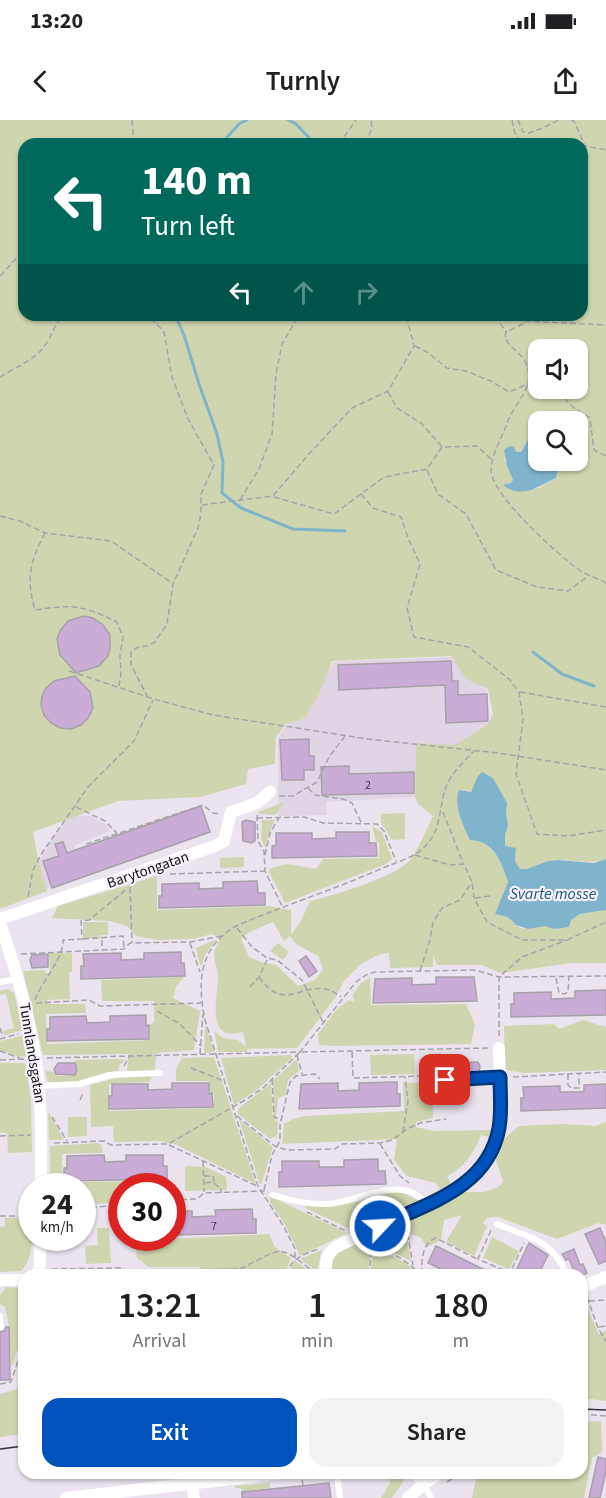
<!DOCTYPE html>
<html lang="en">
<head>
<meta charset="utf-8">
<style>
	body { margin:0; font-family:"Source Sans 3",sans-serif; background:#f2f2f2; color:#202124; height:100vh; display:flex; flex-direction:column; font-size:22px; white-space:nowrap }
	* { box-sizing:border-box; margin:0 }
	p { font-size:20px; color:#757577 }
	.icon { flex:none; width:33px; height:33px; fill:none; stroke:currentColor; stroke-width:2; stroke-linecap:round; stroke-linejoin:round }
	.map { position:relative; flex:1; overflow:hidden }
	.drawer { position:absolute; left:18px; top:1149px; width:570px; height:210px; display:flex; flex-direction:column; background:#fff; border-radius:18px; box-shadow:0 2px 4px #0004 }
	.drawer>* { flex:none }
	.top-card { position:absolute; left:18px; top:18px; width:570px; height:183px; border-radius:18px; box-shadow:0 2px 4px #0004; background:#00695c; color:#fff; overflow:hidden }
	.controls { position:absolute; left:528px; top:219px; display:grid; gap:12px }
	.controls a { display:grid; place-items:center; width:60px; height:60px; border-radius:12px; background:#fff; box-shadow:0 2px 4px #0004; font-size:30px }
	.speed { position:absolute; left:18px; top:1053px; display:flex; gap:12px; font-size:30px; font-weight:700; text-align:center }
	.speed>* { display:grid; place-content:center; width:78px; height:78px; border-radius:50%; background:#fff; box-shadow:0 2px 4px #0004; line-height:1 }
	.speed small { font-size:15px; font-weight:400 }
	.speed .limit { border:9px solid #d22; background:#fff; color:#111 }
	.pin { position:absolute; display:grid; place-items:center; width:51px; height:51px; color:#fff; margin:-26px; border-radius:12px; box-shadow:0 3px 9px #0006 }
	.me { position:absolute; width:66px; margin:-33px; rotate:65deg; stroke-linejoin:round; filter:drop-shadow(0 0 4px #0008) }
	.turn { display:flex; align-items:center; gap:21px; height:126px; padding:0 24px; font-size:27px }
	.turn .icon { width:78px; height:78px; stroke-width:2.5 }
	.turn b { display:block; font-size:42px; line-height:51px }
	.lanes { display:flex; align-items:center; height:57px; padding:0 24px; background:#0003; justify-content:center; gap:30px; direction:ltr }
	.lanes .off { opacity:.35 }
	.eta { display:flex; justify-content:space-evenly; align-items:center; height:102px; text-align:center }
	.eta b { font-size:36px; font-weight:600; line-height:42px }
	.action { display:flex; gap:12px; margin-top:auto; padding:12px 24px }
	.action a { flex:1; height:69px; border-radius:18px; background:#0053bc; color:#fff; font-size:24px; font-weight:600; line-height:69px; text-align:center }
	.action a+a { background:#f2f2f2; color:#202124 }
	.status { display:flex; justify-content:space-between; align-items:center; height:42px; padding:0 30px; background:#fff; direction:ltr }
	.status svg { height:16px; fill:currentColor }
	header { display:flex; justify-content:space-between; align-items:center; height:78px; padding:0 24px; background:#fff; font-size:27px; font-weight:600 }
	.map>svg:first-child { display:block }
	.built { fill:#e0d5e5 }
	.green { fill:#cfd6af; fill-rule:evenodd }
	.water { fill:#80b4cc }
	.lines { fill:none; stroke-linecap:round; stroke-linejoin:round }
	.stream { stroke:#80b4cc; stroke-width:3 }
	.building { fill:#c9add6; stroke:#a6a0a9; stroke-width:1.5 }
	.path { stroke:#a7a2aa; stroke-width:1.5; stroke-dasharray:6 3; stroke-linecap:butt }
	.lane { stroke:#fff; stroke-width:6 }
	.street { stroke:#fff; stroke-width:12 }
	.tram { stroke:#353237; stroke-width:1.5 }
	.route-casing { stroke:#00367a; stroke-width:15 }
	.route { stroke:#0053bc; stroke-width:10 }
	.labels { text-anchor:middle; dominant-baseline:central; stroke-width:4.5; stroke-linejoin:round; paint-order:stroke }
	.number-label { font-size:12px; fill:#3f3644 }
	.street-label { font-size:15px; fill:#110f13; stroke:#f8f1fc }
	.water-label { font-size:16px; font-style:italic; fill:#165972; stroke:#f8f1fc }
</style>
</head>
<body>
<div class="status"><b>13:20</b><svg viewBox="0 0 49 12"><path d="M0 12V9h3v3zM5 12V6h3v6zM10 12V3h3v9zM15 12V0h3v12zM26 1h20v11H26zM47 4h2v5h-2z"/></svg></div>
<header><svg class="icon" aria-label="back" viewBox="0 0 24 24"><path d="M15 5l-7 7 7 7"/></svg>Turnly<svg class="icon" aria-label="share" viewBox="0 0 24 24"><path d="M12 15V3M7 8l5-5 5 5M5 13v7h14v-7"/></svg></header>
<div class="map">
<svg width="606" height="1378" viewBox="0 0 606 1378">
	<rect width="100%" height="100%" fill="#ebe4ee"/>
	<g class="built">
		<path d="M450 537 487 571 488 611 455 625 416 623 415 677 326 682 327 695 278 696V617L334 542Z"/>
		<path d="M74 695 90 696 106 704 110 711 74 726 84 757 34 773 36 746 62 704Z"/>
	</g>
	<g class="green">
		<path d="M0 0H606V739C586 746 567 737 548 741 538 744 532 750 520 749L505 726V715L508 705 506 695 507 683 500 672 475 667 471 672 460 670C453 685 463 706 470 720 495 721 501 742 508 762L502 779C506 792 510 807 526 809 532 809 540 806 547 806 553 811 561 808 569 807L571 800 580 794 606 790V843H572L500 853 482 845H437L433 835V847L390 848 389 833 380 834 361 844 344 861 335 878 297 928 247 929V932H218L214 911 223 918 238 920 246 927 243 912C203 924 219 873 218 854 217 847 214 841 214 835 214 830 218 823 220 818L212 814 193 819 158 820 136 816 127 806 109 801 52 798 58 786 157 756V790L269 786 291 790V814L300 803 310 781C332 776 395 757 409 741 419 728 426 711 433 696L418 684 415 677 416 623 455 625 488 604 493 594 488 569 466 559 451 536 332 541 319 574 305 598 286 604 276 617 275 644 248 649 246 664 200 677 118 681 33 712 39 743 47 771 0 789ZM24 24H582V195H24ZM538 230H578V268H538ZM557 292 576 299 579 304 578 340 562 341 559 344 556 358 539 368 533 369 505 364 511 363 513 360 504 338 520 333 529 318 533 316 531 313 536 300 544 301ZM273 802 284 821 290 816 296 824 318 836 323 849 315 860 298 866 276 845 261 842 249 837 241 819 248 813Z"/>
		<path d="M284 682 276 695 259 694 258 692Z"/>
		<path d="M405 693V719L392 720 381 703V694Z"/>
		<path d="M262 700H275L267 719 266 729 261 719Z"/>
		<path d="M372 706 382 712 392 739 386 744 285 783 269 752 271 748 287 744 316 749 323 739 379 738V722H376Z"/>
		<path d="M244 737V747L220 748V738Z"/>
		<path d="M83 802H108V815H101L100 818H83Z"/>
		<path d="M217 819 205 835 202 845H200L196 828Z"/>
		<path d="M278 823 289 832 283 840 270 831Z"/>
		<path d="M49 833H72V852H69L70 879 47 880V884H85L86 893 46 894 47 924 150 920V905L154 902V881H102L101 860 184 857 176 867 173 878 200 891 194 930 156 933 155 952 149 962 109 964V991L214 988V974L210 973 209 961H176V949L182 938 214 937 256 1064 177 1025 159 1021 114 1022 113 1006 91 1007 90 965 120 957 127 951 129 934 43 935 23 851 45 850V853H50Z"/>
		<path d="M370 858 371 885 466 884 475 904 471 924 331 926 319 925 318 914 336 890 349 880 354 882 353 875 361 863Z"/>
		<path d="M8 869 14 873 22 907 20 911 4 915 3 911 14 908 6 874 0 875V871Z"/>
		<path d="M583 900 606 907V950L525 953 505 950 504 906 554 904 559 909Z"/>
		<path d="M205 906H206L214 932 204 933Z"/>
		<path d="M24 915 27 937 17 936 0 930V921Z"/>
		<path d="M414 934 415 954 371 955 370 935Z"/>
		<path d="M291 935 292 938 257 970 234 985 221 938Z"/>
		<path d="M117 939 126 940 120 944 118 951 107 952 81 962H48L45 950 54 952 58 956 75 955 78 950 74 942 76 940Z"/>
		<path d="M297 939 299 951 288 960 286 975 278 978 276 998 274 996 273 960Z"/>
		<path d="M0 943H25L31 979 32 1032 8 1033 7 1013 0 1012Z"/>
		<path d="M403 962 432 964 433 998 416 1002V1007L434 1011 491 1010 489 1017 481 1015C474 1033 464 1048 447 1056L451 1065 440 1069 436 1063 407 1056 394 1040 397 1019 282 1024 284 1004 293 999 306 996 404 991Z"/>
		<path d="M271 963 273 997 278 1003 277 1021 276 1016 270 1019 239 995 237 992 240 987Z"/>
		<path d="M48 993H49L64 1020H49Z"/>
		<path d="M68 997H87V1016L68 1017Z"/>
		<path d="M239 999 273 1027 261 1065 259 1062Z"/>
		<path d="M606 1002V1105L599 1103 557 1119 498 1097 487 1098 483 1103 487 1106 474 1136 446 1122 462 1095 444 1100 441 1120 427 1127 421 1118 410 1113 406 1115 411 1141 374 1123 379 1112 411 1100 465 1072H484L497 1068 503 1062 494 1033 504 1019 519 1006 563 1004 596 1006Z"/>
		<path d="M98 1023 101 1025 103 1033 62 1034V1062L168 1061 170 1066H122L121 1082 83 1085 82 1066H50V1026Z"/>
		<path d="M185 1046 206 1047 226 1057 227 1070 185 1071Z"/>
		<path d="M391 1072H401L419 1081 418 1084 352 1110 305 1088 306 1084C336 1089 362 1082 391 1072Z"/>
		<path d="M270 1076 345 1112V1114L300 1136 285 1105 270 1082Z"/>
		<path d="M31 1097C32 1113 35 1138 21 1151L0 1152V1107L5 1106V1098Z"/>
		<path d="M97 1108H109L111 1143 86 1144 85 1126 98 1125Z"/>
		<path d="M269 1114 275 1127 291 1138 284 1155H183L201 1153 200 1147H149L137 1138 134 1118H148L149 1120Z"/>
		<path d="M492 1117 519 1131 509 1149 483 1138Z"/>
		<path d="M358 1120 371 1126 368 1155H332C328 1133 342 1130 358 1120Z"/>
		<path d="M374 1127 405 1142 416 1153 394 1152 370 1155Z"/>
		<path d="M322 1130 317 1151 300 1139Z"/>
		<path d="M294 1140 314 1155H288Z"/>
		<path d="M6 1167 19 1168 24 1175V1231H16L14 1243 11 1246 9 1206 5 1187 0 1184V1175Z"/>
		<path d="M584 1180 599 1215 606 1210V1281L582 1278V1194Z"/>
		<path d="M24 1267V1314L0 1317V1274Z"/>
		<path d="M601 1301 602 1332 592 1338 584 1378H472L477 1353H582V1302Z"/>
		<path d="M390 1353H404L403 1362 392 1378H381L390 1363Z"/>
		<path d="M270 1363V1368L242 1371 241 1368H235V1366Z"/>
	</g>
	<g class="water">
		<path d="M561 291 565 295 576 298 579 305 578 307V302L544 301 549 296Z"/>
		<path d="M536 300 543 301 538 302V340L562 341 559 344 556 358C538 366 524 379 504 366L505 364 511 363 513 360 507 346 504 330 510 326 514 327 516 332H521L529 318 532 316 531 314 532 301Z"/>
		<path d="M482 652 493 658 507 683 506 695 508 705 505 715V726L516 728 515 741 520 749H527L548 741 558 740 594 743 606 739V790L580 794 571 800 569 807C561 808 553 811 546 806L528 809 516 805 508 797 495 794 508 762C501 742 495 721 470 720 463 706 453 685 459 670L471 672 478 656Z"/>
	</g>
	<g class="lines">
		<g class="stream">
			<path d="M288 0 296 4 315 24"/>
			<path d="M221 24 239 4 247 0"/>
			<path d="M175 195 184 215 199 264 217 314 223 342 222 373 241 388 293 409 345 411"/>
			<path d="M373 198 374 195"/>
			<path d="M533 532 562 554 594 566"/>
		</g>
	</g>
	<g class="building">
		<path d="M84 496 93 498 103 505 110 515V528L108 536 99 546 76 553 60 535 57 519 60 511 68 501Z"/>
		<path d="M451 541 452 561H458V575L487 574 488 601 446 603 445 565 339 570 338 545Z"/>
		<path d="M75 556 90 572 93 588 88 598 81 605 71 609 60 608 51 603 44 595 41 585 42 576 46 568 54 561Z"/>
		<path d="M309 619V636H314V650H304V660H282L280 620Z"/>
		<path d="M349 646V654L414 652V673L322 675 321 647Z"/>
		<path d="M201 686 210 712 52 768 43 741 59 736 55 724 63 722 67 733Z"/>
		<path d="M246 700 255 702V721L251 723 243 721 242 702Z"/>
		<path d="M336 712H369V723H376L377 736 272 738V726L276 725V713H312V719L336 718Z"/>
		<path d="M257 761 258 773H265V785L159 788V776H162V764L199 763V769L223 768V762Z"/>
		<path d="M181 832V843H184L185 856 81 859V846H84L83 834 121 833V840L144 839V833Z"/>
		<path d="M48 834V847L32 848 30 840 32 835Z"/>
		<path d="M306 836 317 851 309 857 299 841Z"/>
		<path d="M436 857H474L477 881 373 883 375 859 412 858V865L436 864Z"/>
		<path d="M606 870V895L511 897V884H514V873L551 872V879L575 878V871Z"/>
		<path d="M146 895V906L149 905V919L47 921V909H50V897L86 896 87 903 110 902V896Z"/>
		<path d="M478 942 480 946 479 953 437 956 435 952 437 944Z"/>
		<path d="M58 943H75L77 950 75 955 56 954 54 949Z"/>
		<path d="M397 962V974H400V986L299 989 301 964 338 963V971L359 970V963Z"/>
		<path d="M172 963H209V974L212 973 213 987 109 989V976H112V964H148V970L172 969Z"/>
		<path d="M606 964V988L521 991V978H524L523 967 560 966V972H584V965Z"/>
		<path d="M104 1035 105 1042 126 1041V1035H163V1046H167V1059L64 1061V1048H67V1036Z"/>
		<path d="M378 1039V1051H385L386 1064 279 1067V1052H282V1041H319V1047H344V1040Z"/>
		<path d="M252 1089 253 1099H256V1113L172 1115V1091H192V1097L216 1096 215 1090Z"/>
		<path d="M600 1108 606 1122V1141L599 1144 585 1114Z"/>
		<path d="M529 1123 548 1135 538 1155H514Z"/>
		<path d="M436 1126 495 1155H453L428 1143Z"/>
		<path d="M574 1129 580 1145 583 1144 587 1153 582 1155H576L569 1139 566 1140 562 1134Z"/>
		<path d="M6 1207H9L10 1260H0V1212L4 1211Z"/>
		<path d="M598 1337 606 1339V1351L600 1378H589Z"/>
		<path d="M329 1363 331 1378H242V1372Z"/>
	</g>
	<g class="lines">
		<g class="path">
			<path d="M132 0 134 24"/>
			<path d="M512 0 515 13 522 24"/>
			<path d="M518 0 523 12 529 13 540 9 559 0"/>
			<path d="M571 0 574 1 585 26 606 30"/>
			<path d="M339 24 356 0"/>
			<path d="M366 24 372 7 371 0"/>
			<path d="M0 156 24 130"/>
			<path d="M142 195 155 202 164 212 172 257 188 299 214 345 201 374V394L198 408 173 464 167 504 155 522 147 526 138 527 131 532V545L147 576"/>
			<path d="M498 195V200L506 212"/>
			<path d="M525 195 523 204 506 212 505 217C511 232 527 233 529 254 530 271 513 287 507 303 502 318 491 335 491 351 492 375 557 434 578 449 586 455 597 458 606 463"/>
			<path d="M525 201 606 205"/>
			<path d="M415 226 427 232 447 248 466 251 491 261 509 272 528 264 543 276 557 271 574 288 590 298 594 330 606 336"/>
			<path d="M0 257C14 248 37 239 46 224 54 213 54 200 68 195"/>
			<path d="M388 272 397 288 421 303 442 327"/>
			<path d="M427 350 438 374 466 394 496 450 537 467 568 471 588 456"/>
			<path d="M361 374 373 388 401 397 408 418 420 444 407 488 414 517 468 527 509 559 519 572 523 599 516 654 537 714 568 716 606 710"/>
			<path d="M274 377 334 394 384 357 427 349 442 327 477 326 492 340"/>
			<path d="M240 380 259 349 272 314 276 254 282 224 299 195"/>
			<path d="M202 385 273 376 308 335 352 288 388 271 414 226 406 195"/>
			<path d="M0 396 20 401 45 413 111 421 172 463"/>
			<path d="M45 413C30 441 26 459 35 490 73 484 82 485 117 502L123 517 120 535 121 553 119 566"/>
			<path d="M69 551 154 579 213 595 368 619 498 633 606 650"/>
			<path d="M520 572 606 587"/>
			<path d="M308 668 315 675 343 679 352 683 361 702"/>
			<path d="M279 676H293L317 662 329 637 345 616"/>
			<path d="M76 687 105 701 117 713"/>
			<path d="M443 692 463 743"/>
			<path d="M257 695 258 721 264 731 265 751 282 786"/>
			<path d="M257 698 304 697 323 703 377 704 384 711 396 741"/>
			<path d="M86 724 203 685 213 693 220 694"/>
			<path d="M265 735 270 713 279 698"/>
			<path d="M415 735 450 745 464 744 472 762 474 778 487 802 522 820H567L606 802"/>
			<path d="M170 754 265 751"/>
			<path d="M130 767 132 822"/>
			<path d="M28 777 33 750 42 733 88 667 134 621 153 580"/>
			<path d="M475 778 490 776"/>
			<path d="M237 808 252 827 267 838 277 840 302 860 323 902"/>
			<path d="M83 819 123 816 124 828"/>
			<path d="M102 820V830"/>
			<path d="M190 823 200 852"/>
			<path d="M21 834 124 829 130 823 190 822 222 816"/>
			<path d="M420 851 430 820 433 802 442 788 460 780 472 762"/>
			<path d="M259 857C289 899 307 850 341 877"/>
			<path d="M556 858 559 873 564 874 568 872 569 857"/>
			<path d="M250 867 259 857 267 840"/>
			<path d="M35 880C43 859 63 840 63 820L82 819 81 801 89 800 128 768"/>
			<path d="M36 883 89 880 100 886 201 883"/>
			<path d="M157 891 180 904 201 926"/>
			<path d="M0 908 3 917"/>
			<path d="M499 916V857L522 837 567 820"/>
			<path d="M0 919 18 914"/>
			<path d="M0 931 20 938"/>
			<path d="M352 932 353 958 427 956"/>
			<path d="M200 934 203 894"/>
			<path d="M297 935 302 954"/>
			<path d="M47 938 300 932 356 862 366 855 375 852 475 850 499 857 606 856"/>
			<path d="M0 940 24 939"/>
			<path d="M124 946 129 937"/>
			<path d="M191 948 224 961"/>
			<path d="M568 954V965L571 968H579V954"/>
			<path d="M513 957 606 952"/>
			<path d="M272 959 274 997 281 1000"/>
			<path d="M80 980 83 973"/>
			<path d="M237 996 276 1027 288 1030 335 1029 342 1024 380 1023 392 1020 409 1008 420 1003 446 999"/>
			<path d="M52 997 67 1021"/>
			<path d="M403 1012 408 981 405 957"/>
			<path d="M0 1016 31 1015"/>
			<path d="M54 1023 104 1021 111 1025 168 1024 247 979 264 967 300 932 489 928"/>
			<path d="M380 1024 400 1056 409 1063"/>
			<path d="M169 1025 257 1066"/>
			<path d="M203 1041 204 1072"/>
			<path d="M204 1056H213L214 1062 204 1063"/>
			<path d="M214 1063 221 1069V1073"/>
			<path d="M264 1070 272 1035 280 1021V1005L290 962 296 956 315 954 320 959"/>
			<path d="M172 1080 197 1079 204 1073 265 1071"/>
			<path d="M82 1088 122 1085"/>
			<path d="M307 1092 346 1111"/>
			<path d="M0 1096H32"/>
			<path d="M406 1105 413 1145"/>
			<path d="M491 1110 478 1139 510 1153 524 1123"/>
			<path d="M372 1123C390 1132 407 1140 421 1155"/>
			<path d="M295 1138V1129L284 1107 258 1066 205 900C197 861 199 828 236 806 285 785 336 769 385 747 400 741 418 736 428 723 442 706 439 686 446 667 451 653 464 642 474 631"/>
			<path d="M52 1149 120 1148 132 1152 239 1149C250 1146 274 1128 284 1132 294 1135 304 1145 313 1151"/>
			<path d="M421 1154C422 1141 422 1122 436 1118L477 1139"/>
			<path d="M287 1155C290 1138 303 1135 318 1129"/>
			<path d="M369 1155 372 1124"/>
			<path d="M429 1155 431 1149 444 1155"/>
			<path d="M587 1177 598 1208 606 1221"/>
			<path d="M589 1181 606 1180"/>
			<path d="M582 1189V1190"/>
			<path d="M599 1207 606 1206"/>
			<path d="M0 1264 11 1262 24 1223"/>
			<path d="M582 1294 606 1296"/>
			<path d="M447 1362 461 1353"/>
			<path d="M303 1366 302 1358 310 1357 309 1353"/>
		</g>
		<g class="lane">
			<path d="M0 862 18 859"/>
			<path d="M434 961 499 957"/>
			<path d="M39 966 79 964 110 955 160 953"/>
			<path d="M273 1075C292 1081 309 1085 329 1084 358 1081 405 1053 426 1084"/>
			<path d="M497 1104C530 1118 552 1119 567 1155"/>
			<path d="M0 1196 1 1207"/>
			<path d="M337 1353 340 1378"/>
			<path d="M424 1364 431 1378"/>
		</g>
		<g class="street">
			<path d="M0 799 215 726 224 721 231 692 257 683 270 672"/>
			<path d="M0 803C20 862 37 921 40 983 42 1011 41 1039 41 1066"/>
			<path d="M39 1155 41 1118"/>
			<path d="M325 1155 327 1137 334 1128 456 1070C509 1035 500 984 499 928"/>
			<path d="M0 1160H24"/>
			<path d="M582 1167 606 1157"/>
			<path d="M416 1353 424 1364"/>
			<path d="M192 1363 194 1378"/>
			<path d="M66 1378 283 1353"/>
			<path d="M408 1378 424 1364 440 1353"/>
		</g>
		<g class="tram">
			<path d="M582 1289 606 1290"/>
			<path d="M0 1329 24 1326"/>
		</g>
	</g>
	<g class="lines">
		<defs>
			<path id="route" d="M380 1106C428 1083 488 1068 499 1008 502 992 500 974 500 957L445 960"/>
		</defs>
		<use href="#route" class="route-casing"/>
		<use href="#route" class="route"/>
	</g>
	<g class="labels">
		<g class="number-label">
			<text x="368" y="665">2</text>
			<text x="214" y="1106">7</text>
		</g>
		<g class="street-label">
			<text transform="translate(148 750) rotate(-19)">Barytongatan</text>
			<text transform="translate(32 933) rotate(81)">Tunnlandsgatan</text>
		</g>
		<g class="water-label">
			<text x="553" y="774">Svarte mosse</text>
		</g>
	</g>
</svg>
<div class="controls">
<a><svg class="icon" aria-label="sound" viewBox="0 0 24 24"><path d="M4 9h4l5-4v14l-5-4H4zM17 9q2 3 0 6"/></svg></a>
<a><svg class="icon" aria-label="search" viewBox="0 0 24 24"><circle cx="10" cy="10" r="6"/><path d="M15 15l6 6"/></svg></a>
</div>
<div class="speed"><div>24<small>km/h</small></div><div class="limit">30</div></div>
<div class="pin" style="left:445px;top:960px;background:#d93025"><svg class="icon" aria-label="arrive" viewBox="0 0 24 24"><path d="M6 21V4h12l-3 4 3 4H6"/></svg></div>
<svg class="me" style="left:380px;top:1106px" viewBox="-20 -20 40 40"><circle r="17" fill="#0053bc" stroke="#fff" stroke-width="3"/><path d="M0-11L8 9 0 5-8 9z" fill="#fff"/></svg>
<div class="top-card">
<div class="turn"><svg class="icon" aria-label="left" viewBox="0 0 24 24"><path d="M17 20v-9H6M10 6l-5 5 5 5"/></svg><div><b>140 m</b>Turn left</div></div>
<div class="lanes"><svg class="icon" aria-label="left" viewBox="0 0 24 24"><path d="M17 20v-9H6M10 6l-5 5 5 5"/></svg><svg class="icon off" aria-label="ahead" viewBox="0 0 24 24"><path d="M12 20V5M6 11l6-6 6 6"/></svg><svg class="icon off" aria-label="right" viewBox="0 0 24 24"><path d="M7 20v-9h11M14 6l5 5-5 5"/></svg></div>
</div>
<section class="drawer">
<div class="eta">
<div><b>13:21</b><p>Arrival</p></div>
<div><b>1</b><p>min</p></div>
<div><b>180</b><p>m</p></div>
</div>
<div class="action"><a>Exit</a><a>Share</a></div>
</section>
</div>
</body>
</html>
